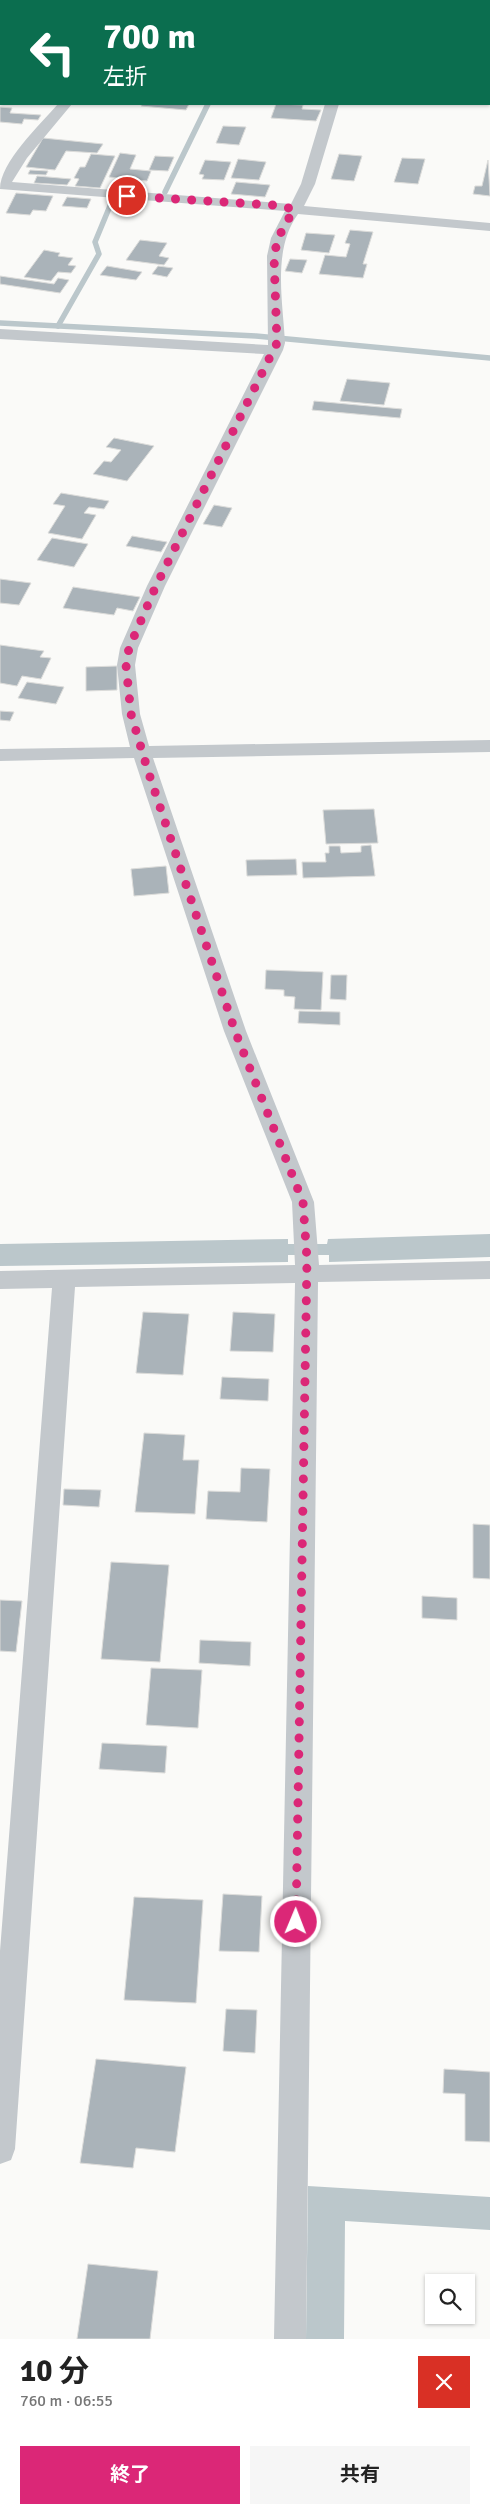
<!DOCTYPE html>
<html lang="ja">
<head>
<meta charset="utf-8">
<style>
	body { margin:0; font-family:Signika,"Noto Sans JP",sans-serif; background:#f6f6f6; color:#222; height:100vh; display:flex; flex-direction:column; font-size:19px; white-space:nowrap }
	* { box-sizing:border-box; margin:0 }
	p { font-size:16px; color:#767676 }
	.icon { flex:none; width:28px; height:28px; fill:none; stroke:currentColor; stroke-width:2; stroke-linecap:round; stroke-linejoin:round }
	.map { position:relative; height:2339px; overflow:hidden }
	.details { display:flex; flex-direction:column; background:#fff; flex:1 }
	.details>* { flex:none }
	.banner { position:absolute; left:0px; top:0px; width:490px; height:105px; box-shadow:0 1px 4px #0004; background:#0b6e4f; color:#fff; overflow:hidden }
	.tools { position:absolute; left:425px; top:2274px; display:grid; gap:10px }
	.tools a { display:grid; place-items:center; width:50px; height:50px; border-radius:0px; background:#fff; box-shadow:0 1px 4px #0004; font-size:25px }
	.pin { position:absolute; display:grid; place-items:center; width:42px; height:42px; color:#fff; margin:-21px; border:2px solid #fff; border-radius:50%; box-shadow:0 1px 5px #0007 }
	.me { position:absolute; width:55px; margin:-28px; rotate:1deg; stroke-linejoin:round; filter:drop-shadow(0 0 4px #0008) }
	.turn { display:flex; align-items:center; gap:18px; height:105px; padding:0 20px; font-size:22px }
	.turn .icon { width:65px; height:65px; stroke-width:2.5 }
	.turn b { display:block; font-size:35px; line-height:42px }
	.round { display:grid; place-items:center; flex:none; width:52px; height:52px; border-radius:0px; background:#f6f6f6 }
	.headline { display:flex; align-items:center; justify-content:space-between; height:85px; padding:0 20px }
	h1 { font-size:30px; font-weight:700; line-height:38px }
	.action { display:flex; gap:10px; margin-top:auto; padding:10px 20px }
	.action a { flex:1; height:58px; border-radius:0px; background:#db2777; color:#fff; font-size:20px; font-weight:700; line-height:58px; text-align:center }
	.action a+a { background:#f6f6f6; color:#222 }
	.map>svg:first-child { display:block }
	.water { fill:#bbc7cb }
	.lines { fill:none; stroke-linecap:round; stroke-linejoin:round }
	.stream { stroke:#bbc7cb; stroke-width:5.5 }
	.building { fill:#aab3b9; stroke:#dcdcda }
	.highway-casing { stroke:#b4b9bd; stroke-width:2 }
	.street { fill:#c3c8cc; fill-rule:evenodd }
	.highway { fill:#fff; fill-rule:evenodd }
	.route { stroke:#db2777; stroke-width:9; stroke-dasharray:0 16.2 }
</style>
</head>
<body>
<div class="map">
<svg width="490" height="2339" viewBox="0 0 490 2339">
	<rect width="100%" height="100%" fill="#fafaf8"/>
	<g class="water">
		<path d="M490 1234V1257L329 1262V1255H288V1262L0 1266V1244L288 1239V1244H327L328 1239Z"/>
		<path d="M308 2186 490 2197V2230L345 2221 344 2339H306Z"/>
	</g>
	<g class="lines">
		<g class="stream">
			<path d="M0 0 15 1"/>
			<path d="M165 192 208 104"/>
			<path d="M0 323 256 336 490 358"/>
			<path d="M58 326 99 254 95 242 112 201"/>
		</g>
	</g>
	<g class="building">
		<path d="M141 0H194L141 1Z"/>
		<path d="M142 104H189L186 110 141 106Z"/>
		<path d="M276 104 303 105 302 109 321 110 316 121 271 118Z"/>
		<path d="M0 107 12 108 10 113 41 115 38 120 24 119 22 124 0 122Z"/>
		<path d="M223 126 246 127 239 145 216 143Z"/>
		<path d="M43 138 103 144 97 153 66 151 55 170 26 167Z"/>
		<path d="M120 153 136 155 130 169 151 171 147 181 109 177Z"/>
		<path d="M91 154 115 156 100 188 75 186 79 179 74 178 80 167H85Z"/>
		<path d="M339 154 362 156 354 181 331 179Z"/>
		<path d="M155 156 174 157 168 171 149 170Z"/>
		<path d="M402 158 425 159 418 184 394 182Z"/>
		<path d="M238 159 266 162 259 180 231 178Z"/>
		<path d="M205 160 231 162 224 180 202 179 204 175 199 174Z"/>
		<path d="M488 160 490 196 473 194 475 186H482Z"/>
		<path d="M30 170 48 171 46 175 28 174Z"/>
		<path d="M37 176 71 179 67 185 34 183Z"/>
		<path d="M236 182 270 185 265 197 231 194Z"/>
		<path d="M16 193 53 196 46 211 33 210 30 215 6 213Z"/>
		<path d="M67 197 91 199 87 208 62 206Z"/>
		<path d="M350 230 373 232 363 264H367L363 278 319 274 325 255 346 257 350 244 345 243Z"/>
		<path d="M306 233 335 235 329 253 301 250Z"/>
		<path d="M140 240 167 243 159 256 169 258 164 265 126 260Z"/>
		<path d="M44 250 60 253 58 256 73 258 68 265 76 266 71 273 58 272 51 281 24 277Z"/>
		<path d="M290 259 307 260 302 273 285 271Z"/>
		<path d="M107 266 142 272 136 280 100 275Z"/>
		<path d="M158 266 173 268 167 277 152 274Z"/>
		<path d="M0 276 54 284 58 278 69 280 60 293 0 284Z"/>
		<path d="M347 379 390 383 384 405 340 401Z"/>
		<path d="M314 401 402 409 400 418 312 410Z"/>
		<path d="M114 438 154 446 127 481 93 474 104 461 111 462 121 450 106 447Z"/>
		<path d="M61 493 109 501 104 509 89 507 84 513 96 515 82 539 48 533 65 506 53 504Z"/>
		<path d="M214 505 232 508 222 527 203 524Z"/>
		<path d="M132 536 167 542 161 552 126 546Z"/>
		<path d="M52 538 88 544 74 567 37 560Z"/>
		<path d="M0 579 31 583 19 605 0 603Z"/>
		<path d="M73 587 140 597 133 611 117 608 114 615 63 608Z"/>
		<path d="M0 645 44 651 40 657 51 658 41 679 22 676 17 686 0 683Z"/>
		<path d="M117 666V690L86 691V667Z"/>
		<path d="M27 682 64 687 56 704 18 698Z"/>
		<path d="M0 711 14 712 10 721 0 720Z"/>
		<path d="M374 809 378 843 326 844 323 810Z"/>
		<path d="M371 845 375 876 303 878 302 862H326L325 853H329V846H340L341 853 361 852V846Z"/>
		<path d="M296 859 297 875 247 876 246 860Z"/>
		<path d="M166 866 169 893 134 896 131 869Z"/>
		<path d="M266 970 323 972 321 1010 294 1009 295 997 284 996V990L265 989Z"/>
		<path d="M331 975H347L346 1000 330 999Z"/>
		<path d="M299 1011 340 1012V1025L298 1023Z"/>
		<path d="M143 1312 189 1314 183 1375 136 1373Z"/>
		<path d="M233 1312 275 1314 273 1352 230 1351Z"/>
		<path d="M222 1377 269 1379 268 1401 220 1399Z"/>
		<path d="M144 1433 185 1435 183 1460H199L195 1514 135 1512Z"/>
		<path d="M241 1468 270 1469 267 1522 206 1519 208 1491 240 1492Z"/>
		<path d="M64 1489 101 1490 99 1507 63 1505Z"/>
		<path d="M473 1524 490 1525V1579L473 1578Z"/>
		<path d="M111 1562 169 1565 160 1662 101 1659Z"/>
		<path d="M422 1596 457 1598V1620L422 1618Z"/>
		<path d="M0 1600 22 1601 16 1652 0 1651Z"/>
		<path d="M200 1640 251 1642 250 1666 199 1663Z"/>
		<path d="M151 1668 202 1670 198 1728 146 1725Z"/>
		<path d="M102 1743 167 1746 165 1773 99 1769Z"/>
		<path d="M223 1894 262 1896 259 1952 219 1951Z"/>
		<path d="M134 1897 203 1900 196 2003 124 2000Z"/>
		<path d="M226 2009 257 2010 255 2053 223 2051Z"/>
		<path d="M96 2059 186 2067 175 2152 136 2148 133 2168 80 2163Z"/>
		<path d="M444 2069 490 2072V2142L465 2141V2094L443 2093Z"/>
		<path d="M88 2264 158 2271 150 2339H77Z"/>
	</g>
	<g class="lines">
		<defs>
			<g id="highway">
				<rect x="0" y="6" width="1" height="10"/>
				<path d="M489 40H490V51L489 50Z"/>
			</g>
		</defs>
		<use href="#highway" class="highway-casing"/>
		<g class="street">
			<rect x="114" y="0" width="12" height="1"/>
			<rect x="359" y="0" width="12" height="1"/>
			<path d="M58 104H72L27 158 12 182 291 204 301 184 325 104H339L315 184 304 206 490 223V231L298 214C272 250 283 301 285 343L283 350 165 586 138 648 135 665 140 714 149 746 490 740V752L153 758 246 1031 314 1202 319 1265 490 1261V1279L318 1282 306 2339H274L295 1283 75 1287 15 2149 11 2160 0 2164V1951L52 1288 0 1289V1271L295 1265 292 1202 224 1031 134 758 0 761V749L130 747 122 714 117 665 120 648 147 586 264 354 0 339V329L268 345 267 256 271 238 285 211 0 189C0 162 40 125 58 104Z"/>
		</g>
		<use href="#highway" class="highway"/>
	</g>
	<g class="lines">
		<path class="route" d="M127 196 273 205 294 209 278 238 274 256 277 343 156 586 129 648 126 665 131 714 148 771 235 1031 303 1202 307 1259 296 1922"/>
	</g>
</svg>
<div class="tools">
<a><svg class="icon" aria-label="search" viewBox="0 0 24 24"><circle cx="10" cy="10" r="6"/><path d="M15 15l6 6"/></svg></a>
</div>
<div class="pin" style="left:127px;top:196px;background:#d93025"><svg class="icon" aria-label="arrive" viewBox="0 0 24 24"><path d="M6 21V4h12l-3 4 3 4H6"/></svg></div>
<svg class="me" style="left:296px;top:1922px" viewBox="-20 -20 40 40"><circle r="17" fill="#db2777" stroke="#fff" stroke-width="3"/><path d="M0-11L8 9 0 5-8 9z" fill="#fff"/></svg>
<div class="banner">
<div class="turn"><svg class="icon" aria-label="left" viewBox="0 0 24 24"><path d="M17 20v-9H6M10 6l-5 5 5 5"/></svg><div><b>700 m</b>左折</div></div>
</div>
</div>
<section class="details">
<div class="headline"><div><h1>10 分</h1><p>760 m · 06:55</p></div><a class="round" style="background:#d93025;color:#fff"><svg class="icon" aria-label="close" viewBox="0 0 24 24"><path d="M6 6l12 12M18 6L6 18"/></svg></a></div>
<div class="action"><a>終了</a><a>共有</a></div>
</section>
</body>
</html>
